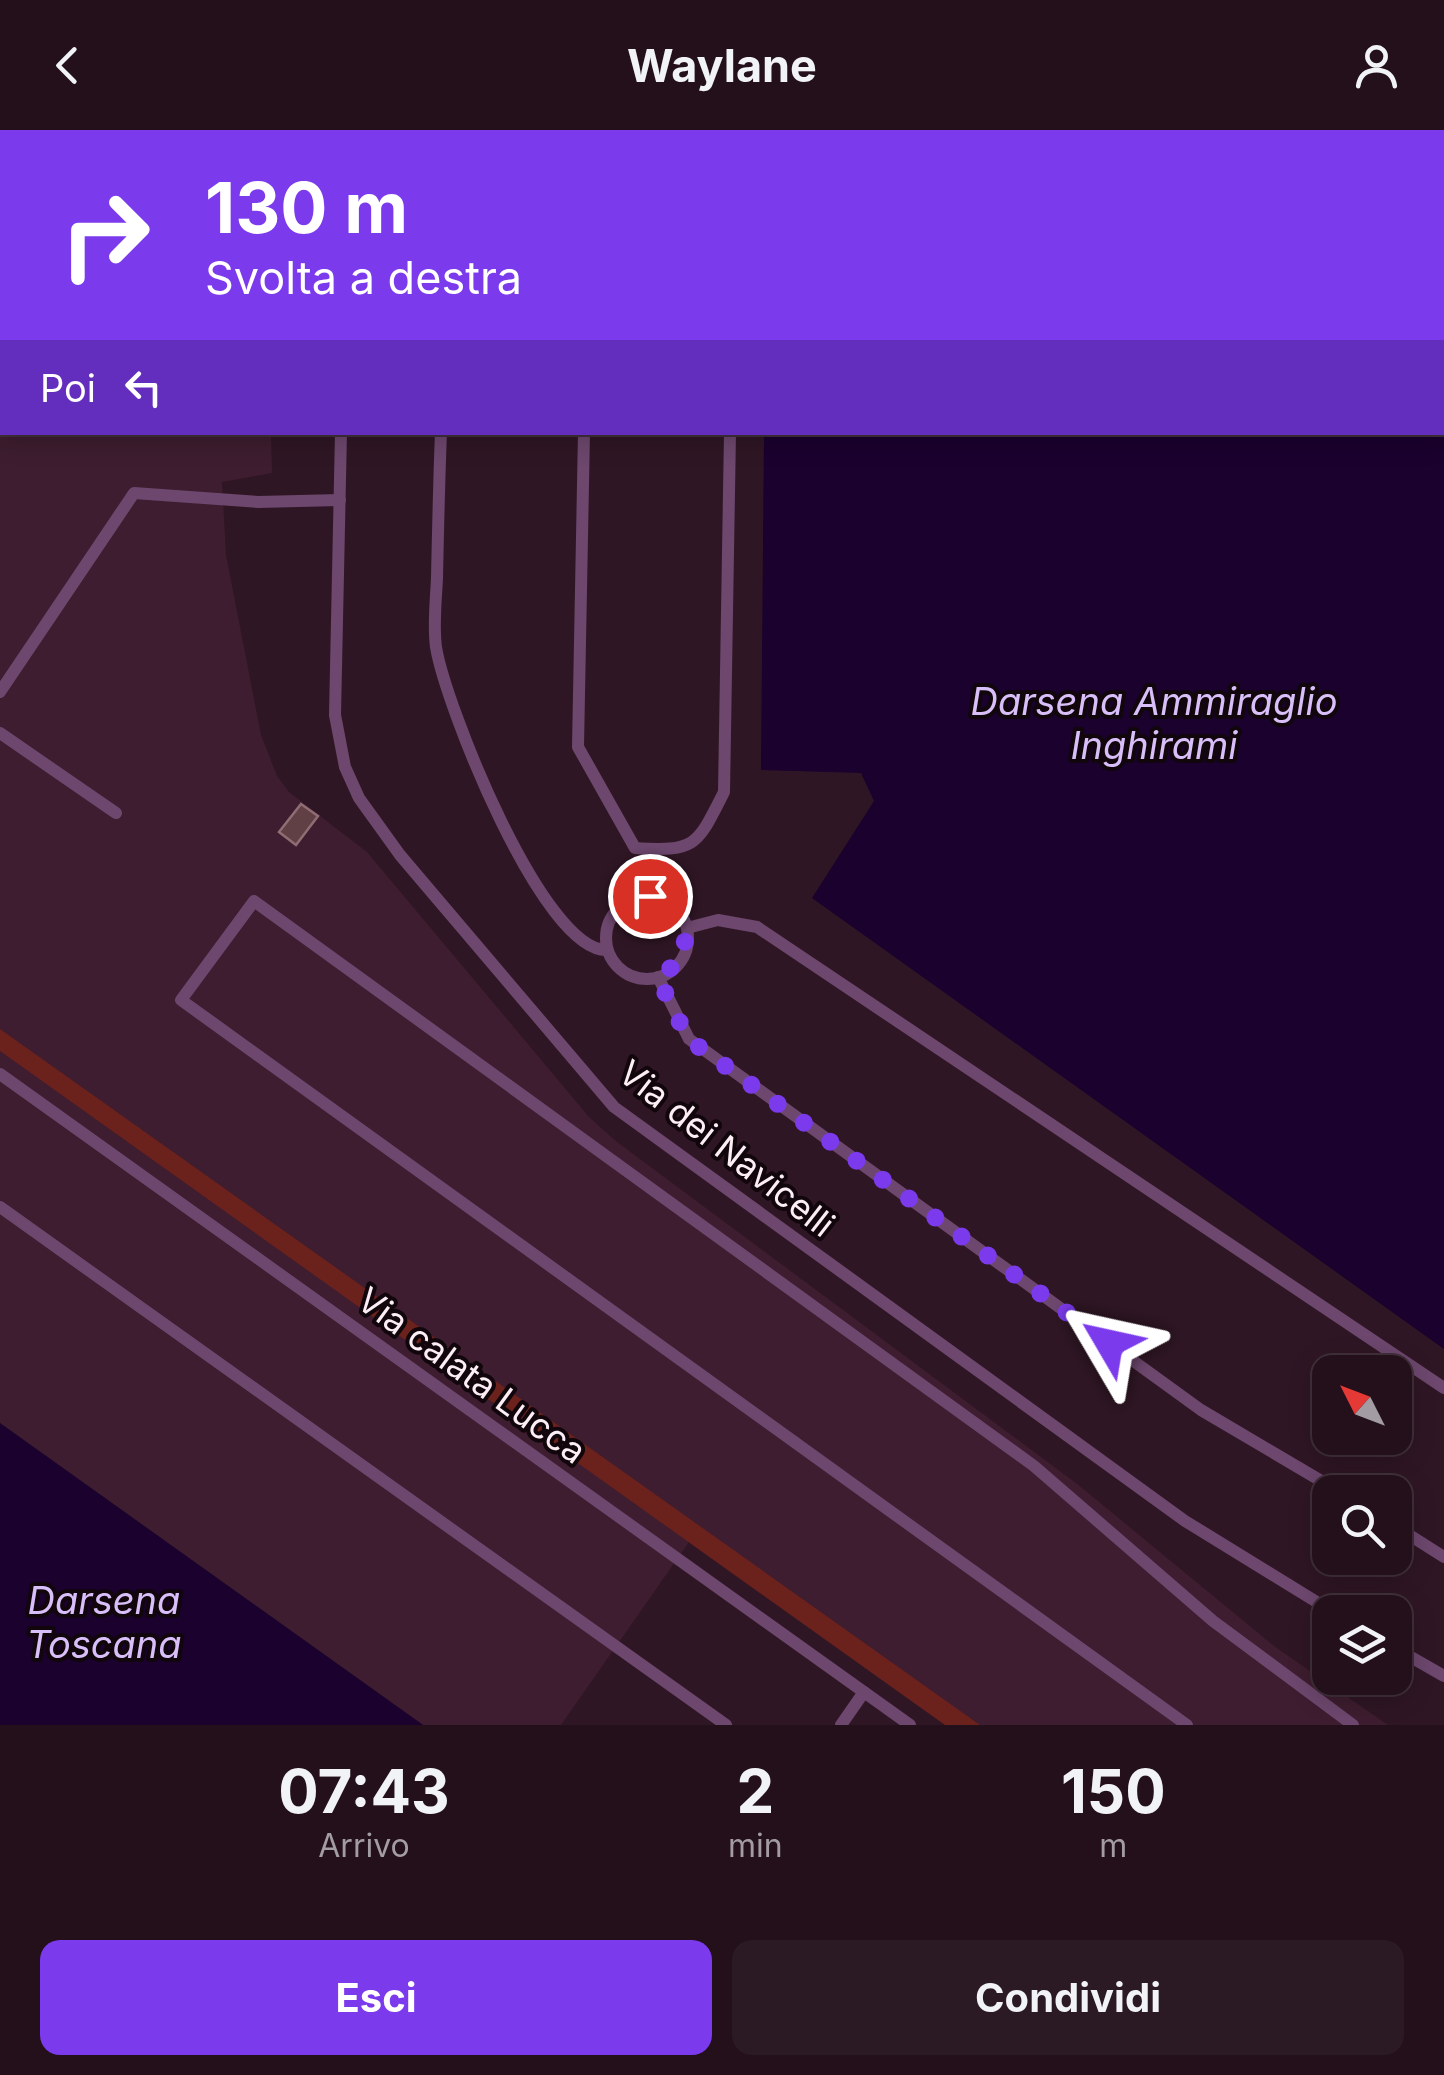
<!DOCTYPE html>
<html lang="it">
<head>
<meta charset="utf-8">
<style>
	body { margin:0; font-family:Inter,sans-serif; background:#2b1924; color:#f1f3f6; height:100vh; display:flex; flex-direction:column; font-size:38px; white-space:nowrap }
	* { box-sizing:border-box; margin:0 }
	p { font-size:32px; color:#a39da3 }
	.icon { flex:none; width:55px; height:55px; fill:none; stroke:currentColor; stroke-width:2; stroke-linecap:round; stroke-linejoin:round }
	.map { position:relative; height:1595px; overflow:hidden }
	.sheet { display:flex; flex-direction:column; background:#23101b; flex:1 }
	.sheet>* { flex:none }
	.guide { position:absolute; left:0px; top:0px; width:1445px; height:305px; box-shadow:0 5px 25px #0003,0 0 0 2px #40303a; background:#7c3aed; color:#fff; overflow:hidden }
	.needle { width:65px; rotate:312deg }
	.buttons { position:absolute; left:1312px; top:1225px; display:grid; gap:20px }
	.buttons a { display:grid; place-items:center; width:100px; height:100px; border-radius:20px; background:#23101b; box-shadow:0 5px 25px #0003,0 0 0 2px #40303a; font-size:50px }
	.pin { position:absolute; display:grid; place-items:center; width:85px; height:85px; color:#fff; margin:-42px; border:5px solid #fff; border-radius:50%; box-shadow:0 2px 10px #0007 }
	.me { position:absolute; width:110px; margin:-55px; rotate:306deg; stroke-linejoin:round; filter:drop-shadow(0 0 8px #0008) }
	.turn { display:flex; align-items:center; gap:35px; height:210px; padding:0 40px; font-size:45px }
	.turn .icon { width:130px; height:130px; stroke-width:2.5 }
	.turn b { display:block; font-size:70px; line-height:85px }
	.then { display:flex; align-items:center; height:95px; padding:0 40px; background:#0003; gap:20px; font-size:38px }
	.eta { display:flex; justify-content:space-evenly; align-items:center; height:170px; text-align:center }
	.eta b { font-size:60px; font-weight:700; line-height:70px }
	.button { display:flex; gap:20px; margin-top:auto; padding:20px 40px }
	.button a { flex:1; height:115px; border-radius:20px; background:#7c3aed; color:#fff; font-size:40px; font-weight:700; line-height:115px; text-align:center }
	.button a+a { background:#2b1924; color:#f1f3f6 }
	header { display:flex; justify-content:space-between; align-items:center; height:130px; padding:0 40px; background:#23101b; font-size:45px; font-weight:700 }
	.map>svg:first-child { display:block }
	.built { fill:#3d1d2f }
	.green { fill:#6b211c }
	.water { fill:#1a012e }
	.building { fill:#603f45; stroke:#906d73; stroke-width:2.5 }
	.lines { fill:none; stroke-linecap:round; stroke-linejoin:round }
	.lane { stroke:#6d476e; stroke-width:12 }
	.route { stroke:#7c3aed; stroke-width:18; stroke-dasharray:0 32.4 }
	.labels { text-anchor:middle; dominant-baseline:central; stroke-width:8; stroke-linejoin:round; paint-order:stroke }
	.street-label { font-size:35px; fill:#fdeef6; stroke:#10060b }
	.water-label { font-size:38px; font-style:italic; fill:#d9bff9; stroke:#10060b }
</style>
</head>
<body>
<header><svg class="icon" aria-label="back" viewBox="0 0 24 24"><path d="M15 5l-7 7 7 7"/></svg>Waylane<svg class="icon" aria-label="person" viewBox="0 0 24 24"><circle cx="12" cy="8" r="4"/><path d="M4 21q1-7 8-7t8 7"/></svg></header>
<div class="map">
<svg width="1444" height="1595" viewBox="0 0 1444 1595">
	<rect width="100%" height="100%" fill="#2f1624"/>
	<path class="built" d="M0 0 8 2H2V302L271 303 272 343 222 352 226 425 261 605 277 646 289 662 367 722 589 987 617 1012 1076 1353 1274 1516 1388 1595H945L689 1412 561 1595H423L0 1294Z"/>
	<path class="green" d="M0 899 980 1595H945L0 921Z"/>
	<g class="water">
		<path d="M767 0H1242L1246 2H767Z"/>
		<path d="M1443 142 1444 143V1219L812 768 874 671 861 643 761 640 764 303 1442 302Z"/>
		<path d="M0 1293 423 1595H0Z"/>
	</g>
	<g class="building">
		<path d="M63 0H158L61 2Z"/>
		<path d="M301 674 318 686 296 715 279 702Z"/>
	</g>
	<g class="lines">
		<g class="lane">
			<path d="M1301 0 1305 2"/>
			<path d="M347 2V0"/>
			<path d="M450 2V0"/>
			<path d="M589 2V0"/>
			<path d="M733 2V0"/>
			<path d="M1442 100 1444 101"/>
			<path d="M341 302 335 585 345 637 359 668 400 725 614 977 1185 1391 1333 1482"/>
			<path d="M441 302C439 351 438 400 437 448 436 470 433 495 436 517 445 574 543 822 607 820"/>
			<path d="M584 302 578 617 635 718C697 722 697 715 724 662L730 302"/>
			<path d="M0 562 134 363 258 372 340 370"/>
			<path d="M0 603 116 683"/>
			<circle cx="647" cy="808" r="41"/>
			<path d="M687 798 718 790 757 797 1444 1258"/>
			<path d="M658 847 689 909 1201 1280 1340 1362"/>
			<path d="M0 944 910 1595"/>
			<path d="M0 1077 726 1595"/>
			<path d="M1395 1396 1444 1427"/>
			<path d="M1395 1518 1444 1546"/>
			<path d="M841 1595 864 1562"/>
			<path d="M1187 1595 181 870 254 771 1034 1336 1213 1491 1353 1595"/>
		</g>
	</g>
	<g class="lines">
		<path class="route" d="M650 766 670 774 687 798 682 829 658 848 688 909 1109 1213"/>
	</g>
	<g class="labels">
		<g class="street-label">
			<text transform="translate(727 1018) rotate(38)">Via dei Navicelli</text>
			<text transform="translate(472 1245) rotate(36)">Via calata Lucca</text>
		</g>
		<g class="water-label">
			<text x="1154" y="571">Darsena Ammiraglio<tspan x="1154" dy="44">Inghirami</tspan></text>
			<text x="104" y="1470">Darsena<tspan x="104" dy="44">Toscana</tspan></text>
		</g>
	</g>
</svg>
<div class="buttons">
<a><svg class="needle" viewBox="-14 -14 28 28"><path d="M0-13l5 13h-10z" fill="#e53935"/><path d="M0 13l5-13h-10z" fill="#a39da3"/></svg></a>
<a><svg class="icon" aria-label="search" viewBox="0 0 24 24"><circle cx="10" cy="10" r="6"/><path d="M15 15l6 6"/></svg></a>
<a><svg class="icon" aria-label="layers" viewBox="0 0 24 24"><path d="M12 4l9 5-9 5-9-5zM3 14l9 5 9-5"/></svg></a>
</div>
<div class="pin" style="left:650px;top:766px;background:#d93025"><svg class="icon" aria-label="arrive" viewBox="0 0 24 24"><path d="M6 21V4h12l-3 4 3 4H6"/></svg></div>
<svg class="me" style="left:1109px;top:1213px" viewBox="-20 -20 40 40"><path d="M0-17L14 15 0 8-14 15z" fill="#7c3aed" stroke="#fff" stroke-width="4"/></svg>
<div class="guide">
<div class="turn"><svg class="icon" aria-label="right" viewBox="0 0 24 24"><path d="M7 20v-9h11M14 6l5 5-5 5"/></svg><div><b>130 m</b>Svolta a destra</div></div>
<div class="then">Poi<svg class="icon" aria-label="left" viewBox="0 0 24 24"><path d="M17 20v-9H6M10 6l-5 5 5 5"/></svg></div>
</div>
</div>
<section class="sheet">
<div class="eta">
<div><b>07:43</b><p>Arrivo</p></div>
<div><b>2</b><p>min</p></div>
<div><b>150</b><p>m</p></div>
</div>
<div class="button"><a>Esci</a><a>Condividi</a></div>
</section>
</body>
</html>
